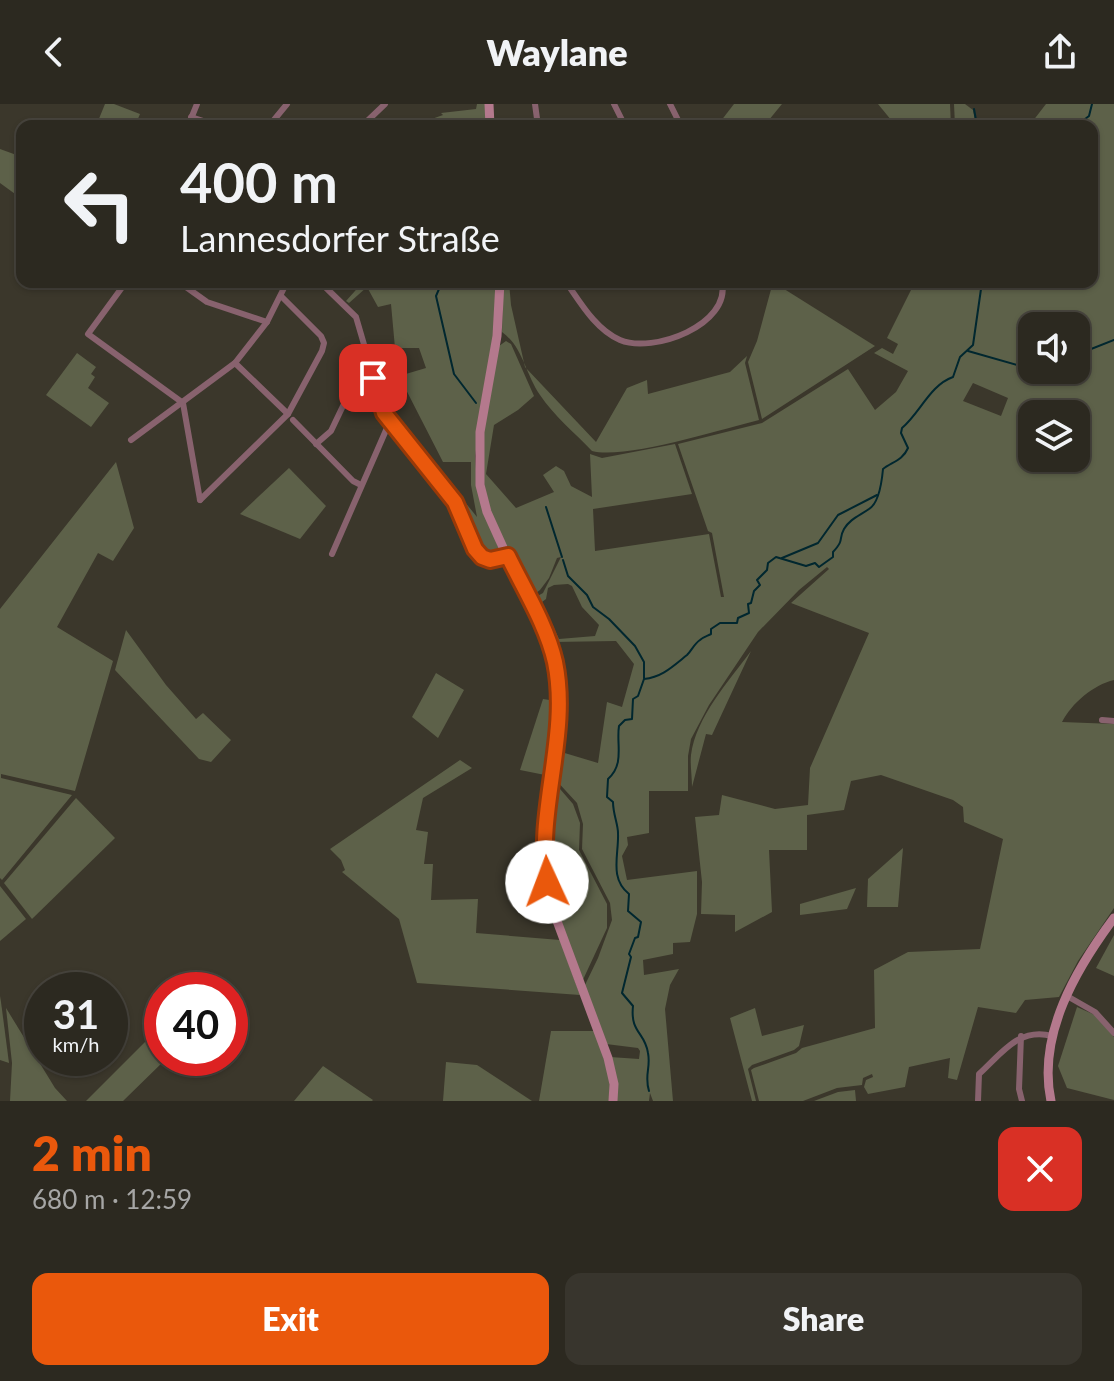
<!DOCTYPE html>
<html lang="en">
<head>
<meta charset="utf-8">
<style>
	body { margin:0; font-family:Lato,sans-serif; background:#38352d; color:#f1f3f6; height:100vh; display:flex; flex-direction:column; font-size:30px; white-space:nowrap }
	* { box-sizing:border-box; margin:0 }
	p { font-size:26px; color:#a6a6a5 }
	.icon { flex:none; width:44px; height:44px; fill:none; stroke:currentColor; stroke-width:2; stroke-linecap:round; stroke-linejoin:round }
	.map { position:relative; height:997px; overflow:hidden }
	.details { display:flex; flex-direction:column; background:#2c2920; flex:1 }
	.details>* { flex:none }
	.hud { position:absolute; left:16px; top:16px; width:1082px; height:168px; border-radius:16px; box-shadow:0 2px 6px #0004,0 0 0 2px #48453e; background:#2c2920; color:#f1f3f6; overflow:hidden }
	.fabs { position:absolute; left:1018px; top:208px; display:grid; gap:16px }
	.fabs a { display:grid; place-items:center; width:72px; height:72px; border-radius:16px; background:#2c2920; box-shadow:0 2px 6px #0004,0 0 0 2px #48453e; font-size:40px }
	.speed { position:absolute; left:24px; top:868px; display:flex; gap:16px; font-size:40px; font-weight:700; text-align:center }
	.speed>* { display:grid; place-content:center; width:104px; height:104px; border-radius:50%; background:#2c2920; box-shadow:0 2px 6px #0004,0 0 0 2px #48453e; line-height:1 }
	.speed small { font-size:20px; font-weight:400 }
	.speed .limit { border:12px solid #d22; background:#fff; color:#111 }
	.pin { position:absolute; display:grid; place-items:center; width:68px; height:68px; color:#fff; margin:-34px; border-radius:16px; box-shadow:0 4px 12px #0006 }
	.me { position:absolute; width:88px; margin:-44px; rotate:358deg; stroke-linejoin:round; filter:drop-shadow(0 0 6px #0008) }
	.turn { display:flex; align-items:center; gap:28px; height:168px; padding:0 32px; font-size:36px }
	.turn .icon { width:104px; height:104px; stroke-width:2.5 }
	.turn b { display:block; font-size:56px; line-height:68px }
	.round { display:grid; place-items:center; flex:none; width:84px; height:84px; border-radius:16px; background:#38352d }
	.headline { display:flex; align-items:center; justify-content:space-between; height:136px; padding:0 32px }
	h1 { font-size:48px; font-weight:800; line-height:60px; color:#ea580c }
	.primary-button { display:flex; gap:16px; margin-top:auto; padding:16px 32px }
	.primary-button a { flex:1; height:92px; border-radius:16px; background:#ea580c; color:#fff; font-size:32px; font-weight:800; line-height:92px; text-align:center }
	.primary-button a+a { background:#38352d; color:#f1f3f6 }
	header { display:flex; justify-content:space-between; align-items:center; height:104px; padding:0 32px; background:#2c2920; font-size:36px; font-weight:800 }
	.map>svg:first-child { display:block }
	.green { fill:#5d6149; fill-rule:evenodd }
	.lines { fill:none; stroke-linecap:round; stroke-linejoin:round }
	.stream { stroke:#01272f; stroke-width:2 }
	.street { stroke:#88626e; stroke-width:6 }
	.secondary { stroke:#b4798d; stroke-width:9 }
	.route-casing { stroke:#983908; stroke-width:20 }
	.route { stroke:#ea580c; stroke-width:14 }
</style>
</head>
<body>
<header><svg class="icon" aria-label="back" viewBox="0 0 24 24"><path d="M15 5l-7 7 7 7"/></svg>Waylane<svg class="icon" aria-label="share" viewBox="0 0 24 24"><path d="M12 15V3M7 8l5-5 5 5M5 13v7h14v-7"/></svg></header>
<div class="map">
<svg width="1114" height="997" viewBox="0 0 1114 997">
	<rect width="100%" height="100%" fill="#3b372b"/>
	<g class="green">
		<path d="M105 0H114L140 10 135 22H96Z"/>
		<path d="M477 0H485L487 22H419L426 17 443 11 441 9 476 5Z"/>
		<path d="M734 0H782L764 22H717Z"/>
		<path d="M878 0H950L951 22H896Z"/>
		<path d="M954 0H965L973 6 976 22H955Z"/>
		<path d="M1046 0H1114V576C1093 581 1072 599 1062 618L1114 620V804L1078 857 1059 893 1025 896 1016 909 978 903 957 976 948 974 950 954 909 963 905 983 868 990 864 983 866 976 873 973 872 970 863 974 862 981 837 984 803 997H759L751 966 754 964 796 949 802 944 875 924 874 866 908 848 980 845 1003 735 964 718 963 703 953 696 881 671 851 677 844 706 807 711V746H769L772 808 735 828V811L701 810 702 778 695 713 719 711 722 691 775 705 808 701 810 664 869 529 791 499 829 465 827 463 799 486 758 528 709 601 691 635 688 652V687H649V729L627 733 628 741 622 752 627 776 697 767V810L690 838 673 839V850L643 856 644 871 679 865 670 881 665 905 673 997H653L650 989 649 997H616L610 953 639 955 640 947 638 944 606 940 584 883 598 854 612 816 610 799 582 745 583 720 577 699 554 674 558 647 598 659 607 598 622 603 634 560 616 537 553 538 532 495 543 489 561 453 557 454 549 474 540 486 532 492C517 460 497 429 487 396 473 351 491 287 499 242L506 237 511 240 534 292 518 306 494 321 486 370 516 404 554 388 543 371 556 362 564 367 571 382 592 393 590 350 602 354 675 340 692 390 593 405 595 447 709 430 721 493H724L712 429 708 427 678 340 762 319 848 265 875 306 896 288 908 267 874 249 882 244 893 250 898 240 887 234 915 178H1092V22H1029ZM1032 222H1076V266H1032ZM973 279 1008 294 1001 312 963 297ZM1032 310H1076V354H1032ZM568 480 572 482 582 503 599 521 595 532 559 535 542 498 546 495 548 484 554 481Z"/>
		<path d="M0 45 22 53V95L0 79Z"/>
		<path d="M363 178H497L493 239 475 352 477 379 499 446 498 452 489 453 477 444 468 419 443 375 447 376 477 413 471 381V358H443L399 272 426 264 419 244H395L391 200 378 203 367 183 349 199 346 197Z"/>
		<path d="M503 178H509L511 201 525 263 596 338 627 284 647 276 648 290 730 268 747 252 745 259 759 316C722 325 624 356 592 347 575 329 554 312 540 291 525 269 523 243 502 228Z"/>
		<path d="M773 178 875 242 762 315 748 258 757 237Z"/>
		<path d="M77 249 96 263 91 270 95 273 88 284 109 299 91 323 46 291Z"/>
		<path d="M116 358 134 424 113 457 98 449 57 523 113 557 75 687 1 670V674L72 691 2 776 0 774V505Z"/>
		<path d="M289 364 326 402 300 435 240 410Z"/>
		<path d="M126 526 166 581 196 615 203 609 231 636 211 658 199 655 115 566Z"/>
		<path d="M751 547 712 631 706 630 692 683C692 672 690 661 691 651 696 613 729 577 751 547Z"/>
		<path d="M436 569 464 586 438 634 412 613Z"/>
		<path d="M543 595 556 597 550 672 520 666Z"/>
		<path d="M460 656 472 664 423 694 416 726 428 728 424 760H433L431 796 478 795 476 829 560 836 580 891 417 879 399 815 342 768 345 766 341 756 330 745Z"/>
		<path d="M554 678 573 700 580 719 579 746 607 800V824L581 880 559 817 547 760Z"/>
		<path d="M76 694 115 734 32 815 4 779Z"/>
		<path d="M903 744 898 803H867L868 775Z"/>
		<path d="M0 782 26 815 0 837Z"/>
		<path d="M856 784 847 805 800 811V800Z"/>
		<path d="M1114 831V872L1096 864Z"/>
		<path d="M0 892 1 898 9 959 0 956Z"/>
		<path d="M1077 903 1095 911 1114 933V996L1067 984 1058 962Z"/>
		<path d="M6 904 55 984 67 997H10L12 959Z"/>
		<path d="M755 904 762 932 804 921 799 942 794 946 752 961 748 965 756 997H752L730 914Z"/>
		<path d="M551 927H596L610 976 609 997H539Z"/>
		<path d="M152 931 162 933V954H167L123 997H86Z"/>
		<path d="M446 958 477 961 532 997H443Z"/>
		<path d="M323 962 373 996 372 997H294Z"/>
		<path d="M855 986 856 997H814L838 988Z"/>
	</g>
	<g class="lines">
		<g class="stream">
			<path d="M974 5 977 22"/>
			<path d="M1076 22 1089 12 1092 0"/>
			<path d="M442 178 436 192 454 270 476 299"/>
			<path d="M968 247 1024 263 1032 260"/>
			<path d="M1076 251 1114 236"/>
			<path d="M546 403 562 453"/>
			<path d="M782 454 818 439 838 411 877 391"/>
			<path d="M563 456 568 472 587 491 593 503 609 515 635 542 644 558V574"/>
			<path d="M649 987C644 971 651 964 648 949 645 928 630 929 633 902L622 889 631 853 629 850 635 834 638 833 641 818 628 807 629 790C609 774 619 751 618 729 618 720 613 710 613 698L607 693 608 675C625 660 616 640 619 622L625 616 632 615 633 595 638 592 644 575C662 573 672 563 687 551 692 546 694 540 700 536 703 533 707 532 711 530V525L720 519H737L738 514 749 509 748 500 751 499 754 487 760 481 757 476 767 466 768 459 776 453 806 462 815 459 819 463 833 453V448C845 435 838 436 844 425 850 415 859 412 869 405 879 399 882 376 883 365 892 358 903 356 908 344L901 329 902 324C920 309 930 281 953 273L960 253 973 241 982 178"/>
		</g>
		<g class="street">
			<path d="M535 0 538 22"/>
			<path d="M614 0 625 22"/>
			<path d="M670 0 681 22"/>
			<path d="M191 13 219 22"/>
			<path d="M188 22 197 0"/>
			<path d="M269 22 287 0"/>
			<path d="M362 22 385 0"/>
			<path d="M126 178 88 230 183 299 200 396"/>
			<path d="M179 178 207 198 267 218"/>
			<path d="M320 178 356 213 384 309 455 398 475 445 482 453 490 456 508 452"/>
			<path d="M566 178C580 198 596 226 620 236 653 250 731 221 722 178"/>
			<path d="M618 178 620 180"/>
			<path d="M235 259 288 310"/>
			<path d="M293 316 353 377 361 381"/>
			<path d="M131 336 235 259 267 218 287 178"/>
			<path d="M316 340 331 327 353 281"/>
			<path d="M200 396 288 310 322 247 324 239 321 232 281 192"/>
			<path d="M332 450 390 317"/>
			<path d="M1102 616 1114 617"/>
			<path d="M1067 892 1095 908 1114 929"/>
			<path d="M1021 932 1019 985 1022 997"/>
			<path d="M978 997 979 970C1002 949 1019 923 1052 932"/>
		</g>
		<g class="secondary">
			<path d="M489 0 490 22"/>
			<path d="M500 178 497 232 480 328V381L487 408 554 556 557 619 544 745 545 767 557 817 608 954 614 980 613 997"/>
			<path d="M1051 997C1037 931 1076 865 1114 814"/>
		</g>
	</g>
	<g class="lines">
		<defs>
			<path id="route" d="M373 274 384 309 455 398 475 445 482 453 490 456 508 452C524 485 547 522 555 558 570 631 536 705 547 778"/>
		</defs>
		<use href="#route" class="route-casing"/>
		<use href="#route" class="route"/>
	</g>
</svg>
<div class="fabs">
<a><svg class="icon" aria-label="sound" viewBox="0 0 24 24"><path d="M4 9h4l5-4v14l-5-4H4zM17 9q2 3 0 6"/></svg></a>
<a><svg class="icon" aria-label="layers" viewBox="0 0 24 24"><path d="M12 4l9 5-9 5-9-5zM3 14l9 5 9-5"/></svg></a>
</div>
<div class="speed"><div>31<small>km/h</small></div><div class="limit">40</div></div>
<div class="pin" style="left:373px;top:274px;background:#d93025"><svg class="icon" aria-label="arrive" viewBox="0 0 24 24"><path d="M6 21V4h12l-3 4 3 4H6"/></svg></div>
<svg class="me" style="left:547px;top:778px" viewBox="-20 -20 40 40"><circle r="19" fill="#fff"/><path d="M0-13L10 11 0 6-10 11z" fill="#ea580c"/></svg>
<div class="hud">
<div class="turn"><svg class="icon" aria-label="left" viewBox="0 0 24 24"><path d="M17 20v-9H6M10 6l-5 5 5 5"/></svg><div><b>400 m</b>Lannesdorfer Straße</div></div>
</div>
</div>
<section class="details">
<div class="headline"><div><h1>2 min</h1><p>680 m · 12:59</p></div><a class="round" style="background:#d93025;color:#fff"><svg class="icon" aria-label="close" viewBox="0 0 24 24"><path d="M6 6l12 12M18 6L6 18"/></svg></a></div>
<div class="primary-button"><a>Exit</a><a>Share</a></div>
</section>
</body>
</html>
